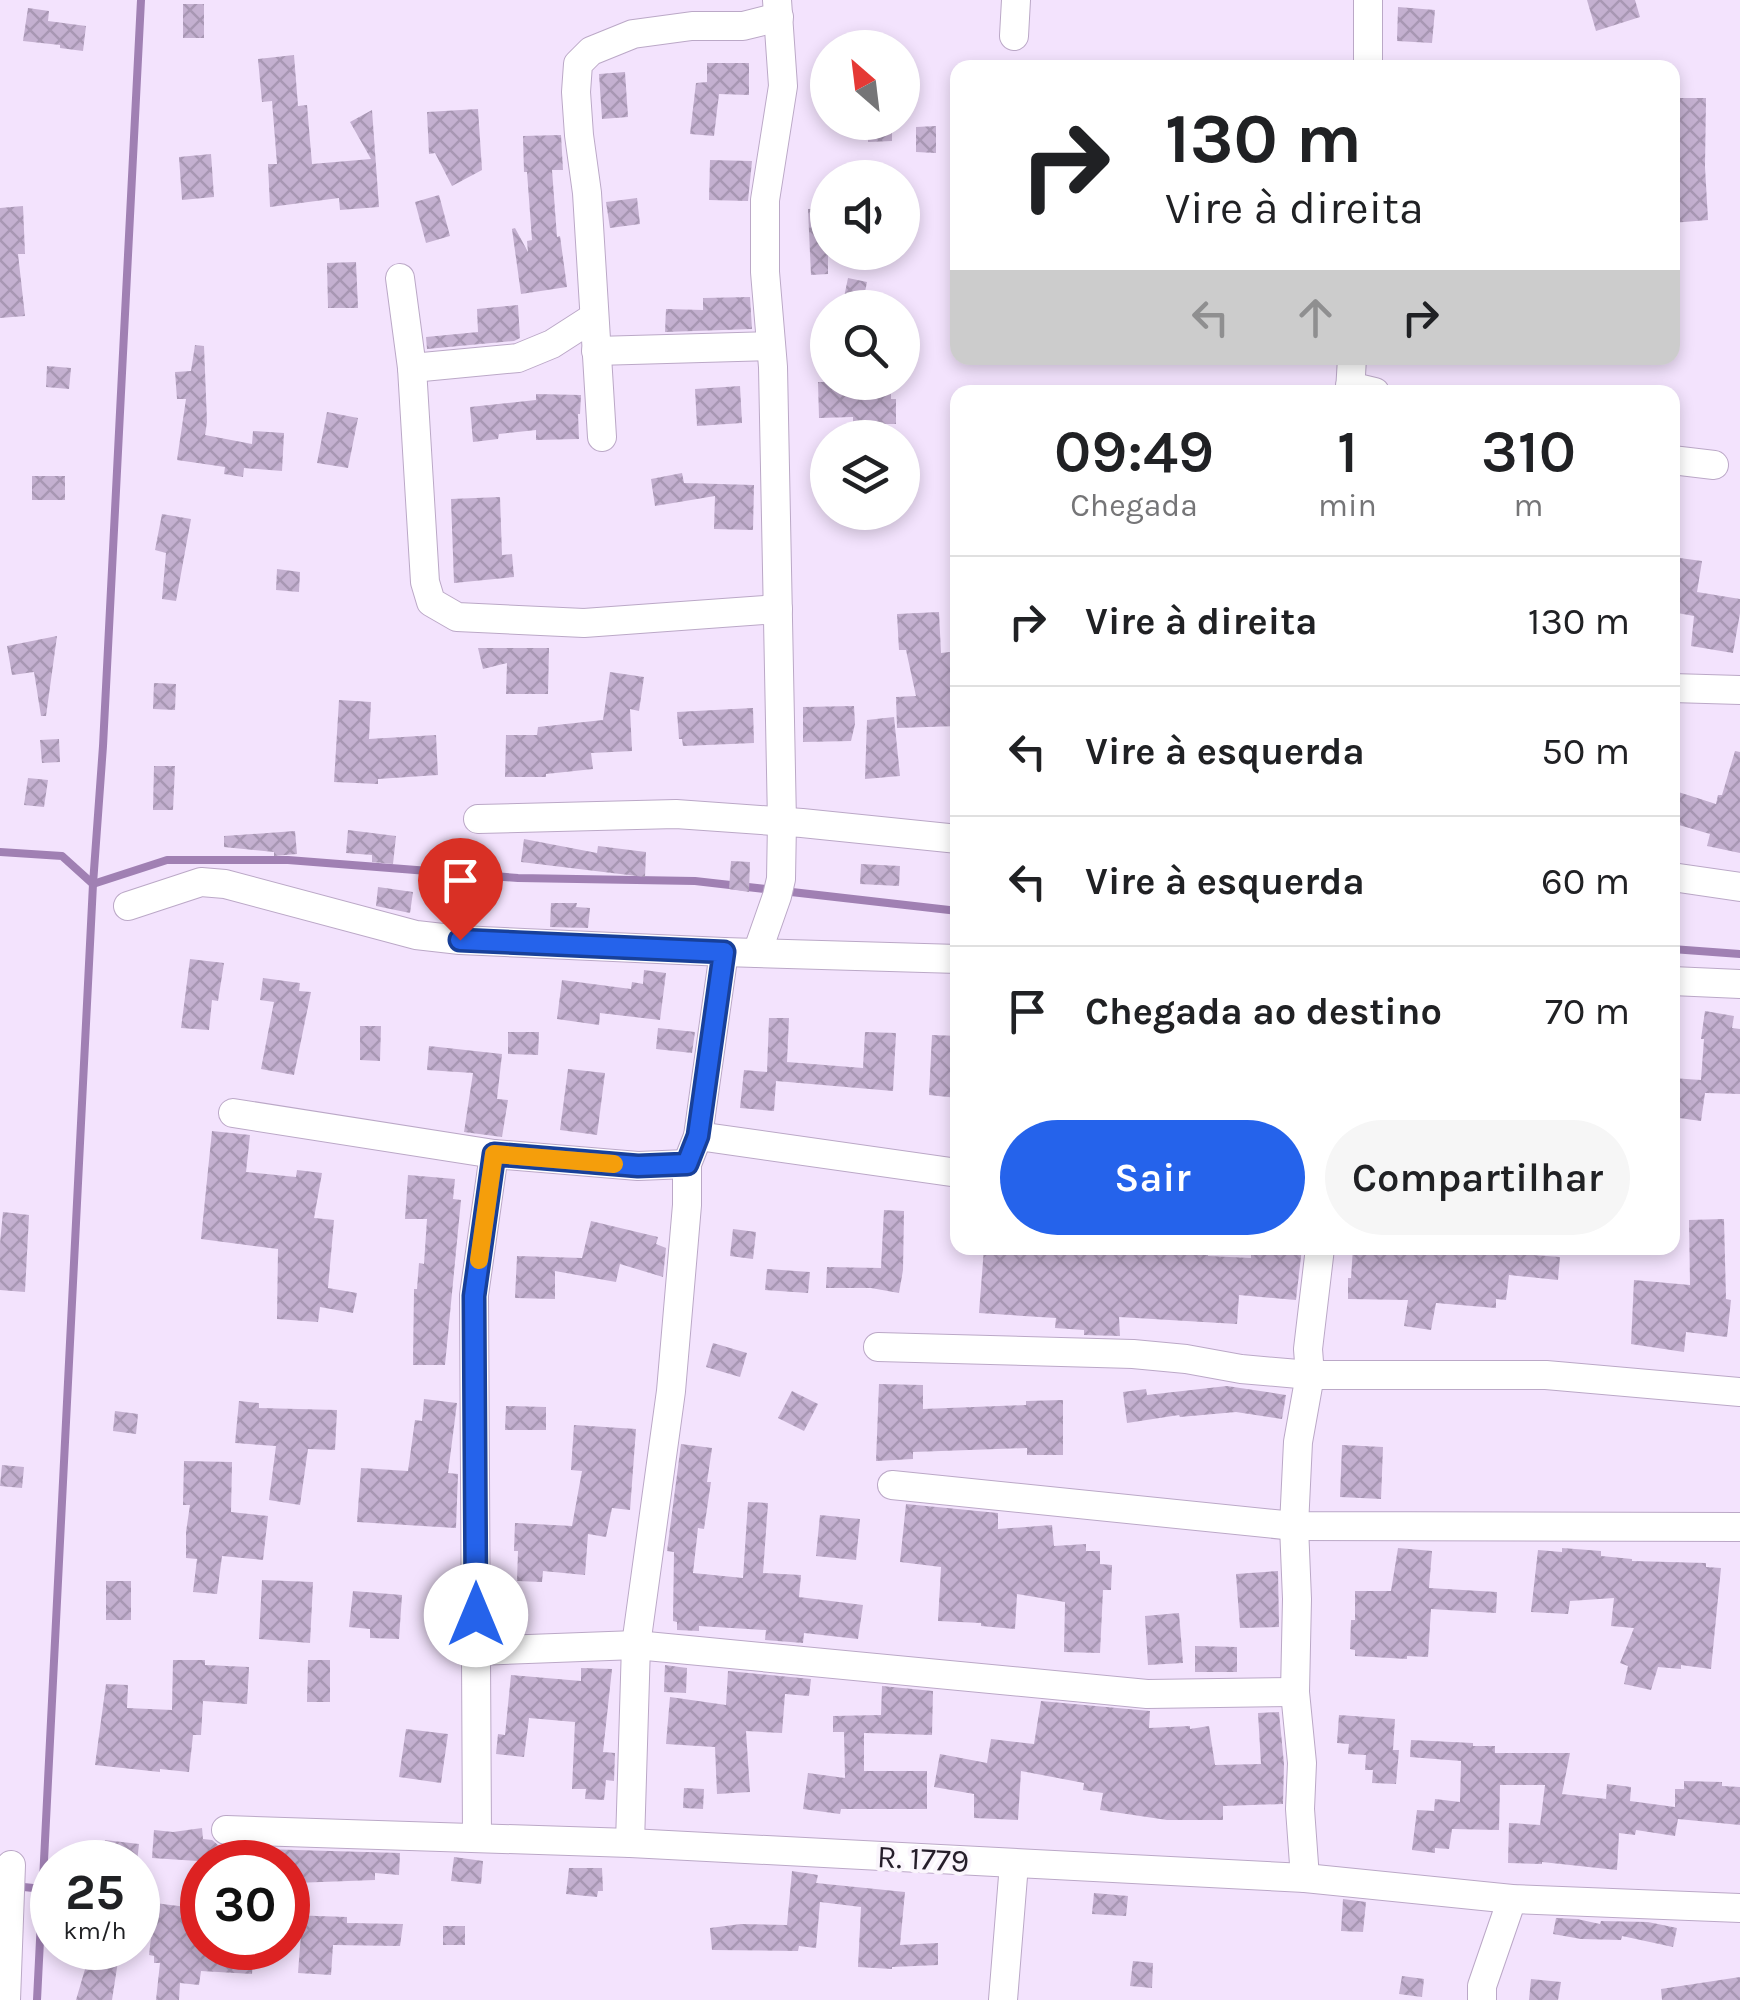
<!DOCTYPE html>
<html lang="pt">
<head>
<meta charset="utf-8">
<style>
	body { margin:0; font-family:Karla,sans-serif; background:#f6f6f6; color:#202124; height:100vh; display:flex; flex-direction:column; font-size:38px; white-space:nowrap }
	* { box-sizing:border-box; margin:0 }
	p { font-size:32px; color:#757577 }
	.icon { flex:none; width:55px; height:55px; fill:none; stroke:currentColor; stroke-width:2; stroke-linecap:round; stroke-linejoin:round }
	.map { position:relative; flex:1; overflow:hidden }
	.drawer { position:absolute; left:950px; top:385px; width:730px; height:870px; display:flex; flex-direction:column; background:#fff; border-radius:20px; box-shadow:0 5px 15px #0003 }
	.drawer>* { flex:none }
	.hud { position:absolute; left:950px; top:60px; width:730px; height:305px; border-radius:20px; box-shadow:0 5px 15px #0003; background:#fff; color:#202124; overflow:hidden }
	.needle { width:65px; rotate:332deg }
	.tools { position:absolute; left:810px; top:30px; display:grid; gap:20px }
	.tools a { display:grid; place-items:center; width:110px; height:110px; border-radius:50%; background:#fff; box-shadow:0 5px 15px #0003; font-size:50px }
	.speed { position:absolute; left:30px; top:1840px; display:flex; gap:20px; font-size:50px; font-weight:700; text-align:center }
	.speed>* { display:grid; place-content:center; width:130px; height:130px; border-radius:50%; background:#fff; box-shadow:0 5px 15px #0003; line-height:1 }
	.speed small { font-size:25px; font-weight:400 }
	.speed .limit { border:15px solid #d22; background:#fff; color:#111 }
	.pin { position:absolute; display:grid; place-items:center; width:85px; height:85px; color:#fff; margin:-102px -42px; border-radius:50% 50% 50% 0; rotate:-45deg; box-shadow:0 0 10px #0007 }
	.pin .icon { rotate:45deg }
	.me { position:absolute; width:110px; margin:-55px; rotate:0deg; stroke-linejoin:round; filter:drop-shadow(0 0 8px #0008) }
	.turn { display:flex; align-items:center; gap:35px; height:210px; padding:0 50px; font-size:45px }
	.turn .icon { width:130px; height:130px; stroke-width:2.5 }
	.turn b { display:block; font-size:70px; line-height:85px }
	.lanes { display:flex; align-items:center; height:95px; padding:0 50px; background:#0003; justify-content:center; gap:50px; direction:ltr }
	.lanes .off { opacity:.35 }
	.eta { display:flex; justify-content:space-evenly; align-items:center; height:170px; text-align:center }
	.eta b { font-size:60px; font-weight:600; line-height:70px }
	.action { display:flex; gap:20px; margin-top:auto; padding:20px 50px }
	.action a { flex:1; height:115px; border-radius:60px; background:#2563eb; color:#fff; font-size:40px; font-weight:600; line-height:115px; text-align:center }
	.action a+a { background:#f6f6f6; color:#202124 }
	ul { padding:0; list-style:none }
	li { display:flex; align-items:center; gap:30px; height:130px; padding:0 50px; border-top:2px solid #e0e0e0 }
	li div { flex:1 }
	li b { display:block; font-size:38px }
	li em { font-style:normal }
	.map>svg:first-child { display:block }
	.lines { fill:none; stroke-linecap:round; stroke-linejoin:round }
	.stream { stroke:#a080b3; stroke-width:8 }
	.building { fill:url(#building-cross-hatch) }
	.minor-casing { stroke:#bba8c7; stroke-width:30 }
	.minor { stroke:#fff; stroke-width:28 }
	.route-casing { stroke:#184099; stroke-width:25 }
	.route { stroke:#2563eb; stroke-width:18 }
	.slow { stroke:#f59e0b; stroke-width:18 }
	.labels { text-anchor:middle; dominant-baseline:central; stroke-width:8; stroke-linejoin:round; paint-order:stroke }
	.street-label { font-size:32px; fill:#251e2a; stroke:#faf5fc }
</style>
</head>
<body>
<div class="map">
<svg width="1740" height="2000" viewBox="0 0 1740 2000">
	<defs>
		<pattern id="building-cross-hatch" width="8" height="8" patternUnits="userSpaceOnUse" patternTransform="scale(2.5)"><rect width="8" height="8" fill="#c4b0d0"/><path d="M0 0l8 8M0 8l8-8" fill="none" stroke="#a897b3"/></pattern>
	</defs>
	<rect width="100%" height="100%" fill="#f3e3fd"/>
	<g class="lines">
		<g class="stream">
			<path d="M0 852 62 856 93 884 167 860H288L518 878 695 881 958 911"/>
			<path d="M1672 949 1740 954"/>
			<path d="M14 1886 43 1889"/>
			<path d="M37 2000 93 884 103 746 141 0"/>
		</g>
	</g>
	<g class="building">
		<path d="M1587 0H1635L1640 17 1596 31Z"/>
		<rect x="183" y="4" width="21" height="34"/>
		<path d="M1398 7 1435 10 1432 43 1397 41Z"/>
		<path d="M28 8 49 11 48 21 86 26 83 51 60 48V45L23 41Z"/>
		<path d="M294 55 298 106 307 105 312 164 371 159 350 122 372 110 379 207 340 210 339 198 270 207 268 164H277L272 101 262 102 258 59Z"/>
		<path d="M707 63H749V95L719 94 714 136 690 134 696 83 707 82Z"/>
		<path d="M625 72 628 117 602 119 599 74Z"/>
		<path d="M1672 98H1706L1705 167 1708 220 1672 223Z"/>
		<path d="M478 109 482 170 452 186 435 153 429 154 427 112Z"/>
		<path d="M868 122H892V141L868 142Z"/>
		<path d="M936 126V153L916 152V127Z"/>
		<path d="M561 135 563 170H552L557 237 560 236 567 287 521 294 512 229 515 228 528 252 527 241 532 240 527 172H524L523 136Z"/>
		<path d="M211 154 214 197 182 200 179 157Z"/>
		<path d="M710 160 752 161 748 201 709 200Z"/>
		<path d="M439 195 450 236 426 243 415 202Z"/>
		<path d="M637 198 640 224 610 228 606 202Z"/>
		<path d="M23 206 25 254H18L25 316 0 318V208Z"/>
		<path d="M828 208V274L811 275 808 209Z"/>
		<path d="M356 262 358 308H328L327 263Z"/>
		<path d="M848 278 867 282 862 306 843 302Z"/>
		<path d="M750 297 752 329 665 332 666 309 703 310V298Z"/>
		<path d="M518 305 520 338 514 341 427 349 426 337 478 332 477 309Z"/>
		<path d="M195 345 204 346 207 422 205 435 252 444 253 431 284 433 282 471 244 468 243 477 224 474 225 467 177 460 186 399H177L175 372 191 371Z"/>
		<path d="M47 366 71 368 69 389 46 387Z"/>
		<path d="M818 382H891V399H896V424H853V417L819 418Z"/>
		<path d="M740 386 742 423 697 426 695 389Z"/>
		<path d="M536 394 581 395 580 414H578L579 439 536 440V430L499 434 498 439 473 442 470 407 536 400Z"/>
		<path d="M327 412 358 418 348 468 317 463Z"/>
		<path d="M682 473 684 483 754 485 753 530 714 529 715 496 655 506 651 479Z"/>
		<rect x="32" y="476" width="33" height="24"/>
		<path d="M500 497 502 555 512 554 514 577 454 583 451 499Z"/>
		<path d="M162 514 191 519 176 601 162 599 166 553 155 550Z"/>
		<path d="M1672 557 1702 561 1697 592 1740 599V613L1733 653 1691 646 1694 616 1672 612Z"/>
		<path d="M277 569 300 572 299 592 276 590Z"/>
		<path d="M939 612 941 653 958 651V726L897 728 896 697 916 696 906 650H899L897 614Z"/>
		<path d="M57 636 46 716H41L34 672 12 675 7 646Z"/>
		<path d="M478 648H549L548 694H506L507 663 483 669Z"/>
		<path d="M610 672 644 677 639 711 630 709 632 751 591 753 593 769 546 774V777H505L506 735H537L538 727 603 720Z"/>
		<path d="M154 683 176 684 175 710 153 709Z"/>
		<path d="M339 700 371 702 369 739 436 735 438 775 378 779V784L334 782Z"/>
		<path d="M854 706 855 724 851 741 803 742V707Z"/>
		<path d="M753 708 754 743 683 746 682 739H679L677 712Z"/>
		<path d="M894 717 900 776 865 779 867 720Z"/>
		<path d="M59 739 60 762 42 763 40 740Z"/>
		<path d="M1735 751 1740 752V853L1707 846 1710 834 1672 823V790L1716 804 1718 795H1722Z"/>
		<path d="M154 766H175L173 810H153Z"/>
		<path d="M28 778 48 780 44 807 24 805Z"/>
		<path d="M348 830 396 836 393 864 372 862V855L346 853Z"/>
		<path d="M295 831 297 854 274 856V852L224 847V836Z"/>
		<path d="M524 839 597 853 598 846 646 852 645 877 521 862Z"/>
		<path d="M731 861 750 862 749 892 729 889Z"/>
		<path d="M861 864 900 866 899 886 860 884Z"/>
		<path d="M378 887 413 892 410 913 376 906Z"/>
		<path d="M551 903H577L576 907 590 908 588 928 550 927Z"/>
		<path d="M190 959 224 963 218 1001 212 1000 209 1030 181 1028Z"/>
		<path d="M644 970 666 973 660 1020 600 1013 599 1025 557 1019 562 980 631 989 632 982 643 984Z"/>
		<path d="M263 978 300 983 299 991 311 992 294 1075 261 1069 274 1002 260 1000Z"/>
		<path d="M1705 1011 1734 1016 1732 1028 1740 1029V1094L1705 1093 1701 1121 1672 1117V1078L1701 1080 1704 1039H1701Z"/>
		<path d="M769 1018H789L787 1062 863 1068 865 1032 896 1033 893 1091 776 1081 774 1111 740 1108 744 1070 767 1072Z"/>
		<path d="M360 1026H381L380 1061 360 1060Z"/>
		<path d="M658 1028 695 1032 692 1053 656 1049Z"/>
		<path d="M508 1032H539L538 1055 508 1054Z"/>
		<path d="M932 1035 958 1036V1098L929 1095Z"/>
		<path d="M429 1046 502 1054 497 1099 508 1100 502 1137 464 1132 473 1073 427 1070Z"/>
		<path d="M568 1069 605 1073 597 1135 560 1130Z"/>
		<path d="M212 1131 250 1135 246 1172 296 1177 297 1170 322 1173 314 1218 334 1220 328 1288 357 1293 353 1313 320 1307 318 1322 277 1319 278 1249 201 1239Z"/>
		<path d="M408 1175 455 1179 453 1199 461 1200 445 1365H413L414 1289H417L419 1263 424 1264 427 1219H405Z"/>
		<path d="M884 1210 904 1211 903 1270 899 1293 871 1288H826L827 1267 881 1268Z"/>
		<path d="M3 1212 29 1215 25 1292 0 1290V1243Z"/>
		<path d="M1724 1219 1726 1299 1731 1300 1727 1337 1686 1332 1684 1352 1631 1344 1634 1280 1690 1285 1689 1220Z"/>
		<path d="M591 1221 658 1237 656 1244 666 1248 663 1277 620 1264 616 1282 555 1271V1299L515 1298 517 1256 582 1258Z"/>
		<path d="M733 1229 756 1232 753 1259 730 1256Z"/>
		<path d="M984 1248H1029L1094 1255 1095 1248H1180L1179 1251H1208V1256L1251 1258V1250H1267V1248H1302L1296 1300 1239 1295 1237 1324 1119 1317 1120 1336 1084 1335V1330L1055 1328 1056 1318 979 1313Z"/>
		<path d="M1353 1248H1462V1250L1533 1251V1255L1560 1257 1558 1280 1509 1275 1506 1300 1496 1299V1308L1436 1303 1431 1330 1404 1326 1408 1300 1348 1299V1278H1351Z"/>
		<path d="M767 1269 810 1272 808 1293 765 1290Z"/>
		<path d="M713 1343 747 1353 740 1377 706 1367Z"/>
		<path d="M879 1384 923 1385V1409L1026 1405V1401L1063 1400V1455H1027V1448L913 1452V1459L876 1461Z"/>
		<path d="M1227 1386 1286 1395 1282 1419 1236 1412 1180 1417 1179 1415 1127 1423 1123 1392 1146 1389 1147 1395Z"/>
		<path d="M792 1391 818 1404 804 1431 778 1418Z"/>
		<path d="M424 1399 457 1403 448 1473 458 1474 456 1528 357 1522 361 1468 408 1471 415 1420 422 1421Z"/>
		<path d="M239 1401 259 1403V1408L337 1410 335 1450 308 1449 300 1505 269 1500 276 1446 235 1443Z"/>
		<path d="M506 1406 546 1407V1430H505Z"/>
		<path d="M115 1411 138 1414 136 1434 113 1431Z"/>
		<path d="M574 1425 636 1429 630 1510 612 1508 606 1537 588 1534 585 1575 543 1571 542 1582 517 1581 518 1551H514L515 1523 572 1526 582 1471 571 1470Z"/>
		<path d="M681 1444 712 1448 707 1482H711L704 1529 698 1528 693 1573 743 1578 748 1502 768 1503 763 1573 801 1575 799 1597 863 1605 858 1639 804 1633 803 1643 765 1640 766 1630 699 1626V1631L677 1630V1622L673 1621 674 1552 667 1551Z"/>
		<path d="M1342 1445 1383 1447 1381 1499 1340 1497Z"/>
		<path d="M184 1461 232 1462 231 1512 268 1516 263 1560 222 1556 217 1594 193 1592 197 1559 186 1558V1532L190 1505H183Z"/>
		<path d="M2 1465 24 1467 22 1488 0 1486Z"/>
		<path d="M906 1504 998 1513V1529L1052 1525 1054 1546 1086 1544V1551H1100V1564L1112 1565 1111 1590H1103L1100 1653 1064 1652 1065 1602 1017 1594 1015 1629 981 1626V1623L938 1621 941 1567 900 1562Z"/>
		<path d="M820 1515 860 1519 856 1560 816 1556Z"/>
		<path d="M1398 1548 1432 1551 1429 1588 1497 1592 1496 1613 1431 1609 1428 1657 1407 1656V1659L1355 1656V1650L1350 1649 1351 1620H1355V1591H1391Z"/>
		<path d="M1562 1548 1601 1551V1556L1632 1559V1561L1706 1563V1567L1721 1568 1711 1669 1681 1665V1669L1658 1667 1651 1690 1624 1684 1628 1666 1620 1663 1634 1628 1611 1626 1614 1598 1570 1601 1568 1614 1531 1612 1538 1550 1562 1552Z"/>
		<path d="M1278 1571 1279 1627 1240 1628 1236 1574Z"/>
		<path d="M262 1580 313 1582 310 1643 259 1639Z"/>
		<rect x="106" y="1581" width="25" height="39"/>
		<path d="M353 1591 402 1595 399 1639 370 1638V1629L349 1627Z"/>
		<path d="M1179 1613 1183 1663 1148 1665 1145 1616Z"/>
		<path d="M1195 1646 1237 1647V1672H1195Z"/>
		<path d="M173 1660H205V1665L249 1667 247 1704 203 1701 201 1735H193L189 1772 160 1769V1772L95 1765 106 1684 128 1685 127 1708 172 1710Z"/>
		<path d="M308 1660H330V1702H307Z"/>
		<path d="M665 1665 687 1668 686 1693 664 1692Z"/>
		<path d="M581 1668 612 1669 603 1752 615 1753 614 1781 606 1780 604 1800 585 1799 586 1789H572L575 1722 529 1718 524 1757 496 1754 498 1734 505 1735 511 1675 581 1681Z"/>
		<path d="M728 1671 811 1679 809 1696 785 1694 782 1733 746 1731 750 1792 717 1794 715 1747 666 1744 670 1697 726 1705Z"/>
		<path d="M882 1686 933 1691 932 1735 864 1733V1771H927V1809H841L840 1814 803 1809 808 1773 845 1778 844 1732H833V1716L881 1715Z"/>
		<path d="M1041 1701 1150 1711 1149 1728 1190 1726V1729L1209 1726 1215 1765 1261 1764 1258 1713 1279 1712 1284 1764 1283 1804 1223 1806V1820H1167L1100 1810 1103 1793 1083 1790 1084 1783 1021 1771 1018 1820 974 1818V1794L934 1787 940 1754 987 1763 991 1739 1034 1744Z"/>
		<path d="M1339 1715 1395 1719 1393 1750H1399L1396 1784 1372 1783 1373 1770H1365L1366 1755 1348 1754 1349 1744 1337 1743Z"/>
		<path d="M406 1729 448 1734 441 1783 399 1777Z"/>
		<path d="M1411 1740 1473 1743V1746H1495V1753H1570L1562 1794 1606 1799 1607 1784 1631 1787 1630 1801 1675 1807V1789H1684V1781L1722 1782V1786L1740 1787V1825L1678 1819 1675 1836 1636 1830 1635 1835 1619 1833 1617 1870 1542 1862V1864L1508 1863 1509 1823 1540 1825 1545 1785H1500L1499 1830 1452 1829 1449 1849 1435 1848V1853L1412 1850 1417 1810 1434 1811 1435 1799 1460 1802 1461 1761 1410 1757Z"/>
		<path d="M684 1788 704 1789 703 1809 683 1808Z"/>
		<path d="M202 1828 203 1839 212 1840 218 1845 225 1848 400 1853 399 1875 375 1873V1880L294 1883V1882L288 1881V1862H213L152 1858 154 1830 173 1832Z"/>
		<path d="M105 1840 139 1844 137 1862 103 1860Z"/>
		<path d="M454 1857 483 1861 481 1884 451 1881Z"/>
		<path d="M569 1868H602L603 1891H598L597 1897 566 1894Z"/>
		<path d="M792 1871 818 1875 816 1883 905 1892 900 1945 938 1943V1965L892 1967V1969L858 1967 861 1907 820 1902 816 1948 799 1946 798 1951 712 1950 710 1928 741 1924 787 1925Z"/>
		<path d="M1094 1893 1128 1896 1126 1916 1092 1914Z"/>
		<path d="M1343 1899 1366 1902 1363 1932 1341 1931Z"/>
		<path d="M155 1903 202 1909V1948L254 1951 252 1974 201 1971 199 1985 180 1983 179 2000H156L160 1963H154V1956L149 1955Z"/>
		<path d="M288 1915 347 1917V1923L403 1924 400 1946 333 1945 331 1975 298 1973 301 1934 288 1932Z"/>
		<path d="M1556 1918 1577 1919 1600 1924 1601 1921 1648 1922 1677 1928 1673 1947 1622 1936 1621 1940 1581 1939 1553 1934Z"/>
		<rect x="443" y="1926" width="22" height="19"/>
		<path d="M97 1948H120L112 2000H76L88 1959 96 1960Z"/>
		<path d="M1133 1961 1153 1963 1152 1988 1130 1986Z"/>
		<path d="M1402 1976 1424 1979 1422 1997 1399 1994Z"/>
		<path d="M1740 1977V2000H1662L1661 1989Z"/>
		<path d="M1531 1979 1561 1982 1558 2000H1529Z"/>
	</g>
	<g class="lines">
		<defs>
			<g id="minor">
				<path d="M1368 0V68"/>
				<path d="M1014 36 1016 0"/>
				<path d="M400 278 412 368 425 582 431 602 457 617 584 623 778 609"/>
				<path d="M596 351 771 346"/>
				<path d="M412 368 518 358 552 344 594 317"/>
				<path d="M1350 386 1375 392"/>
				<path d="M1350 392 1352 358"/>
				<path d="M602 437 587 193 579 135 576 92 578 64 591 51 633 34 692 26H743L779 17"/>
				<path d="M1672 460 1714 465"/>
				<path d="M1672 688 1740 690"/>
				<path d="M478 819 676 814 802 823 958 839"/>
				<path d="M1672 877 1740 887"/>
				<path d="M128 906 201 882 225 884 416 935 460 940 724 952 958 959"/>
				<path d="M757 953 777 896 781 879 782 822 773 367 765 272V200L783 86 777 0"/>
				<path d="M1672 981 1740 984"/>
				<path d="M233 1113 494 1154 638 1166 687 1164"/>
				<path d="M698 1136 958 1173"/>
				<path d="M878 1347 1133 1354 1186 1359 1241 1369 1310 1375H1546L1740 1392"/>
				<path d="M892 1485 1294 1526 1740 1527"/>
				<path d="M476 1651 636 1645 1147 1694 1295 1692"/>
				<path d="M226 1830 630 1843 1305 1878 1512 1899 1740 1908"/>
				<path d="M477 1837 474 1295 494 1154"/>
				<path d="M630 1843 636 1645 671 1391 687 1205V1164L698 1136 724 952"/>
				<path d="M1305 1878 1300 1809 1302 1763 1295 1692 1297 1599 1294 1526 1298 1442 1310 1375 1308 1349 1320 1248"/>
				<path d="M6 2000 11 1865"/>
				<path d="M1003 2000 1014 1864"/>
				<path d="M1482 2000V1986L1512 1899"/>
			</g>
		</defs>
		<use href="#minor" class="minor-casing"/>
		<use href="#minor" class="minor"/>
	</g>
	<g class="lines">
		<defs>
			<path id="route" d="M460 940 724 952 698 1136 687 1164 638 1166 494 1154 474 1296 476 1615"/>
		</defs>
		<use href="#route" class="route-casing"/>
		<use href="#route" class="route"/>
		<path class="slow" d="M479 1260 494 1154 614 1164"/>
	</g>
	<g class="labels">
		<g class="street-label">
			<text transform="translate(923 1859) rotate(3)">R. 1779</text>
		</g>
	</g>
</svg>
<div class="tools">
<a><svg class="needle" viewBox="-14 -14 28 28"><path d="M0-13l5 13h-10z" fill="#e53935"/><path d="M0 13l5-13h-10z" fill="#757577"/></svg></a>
<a><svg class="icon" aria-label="sound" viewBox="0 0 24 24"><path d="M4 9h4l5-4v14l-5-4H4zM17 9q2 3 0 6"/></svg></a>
<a><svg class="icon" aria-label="search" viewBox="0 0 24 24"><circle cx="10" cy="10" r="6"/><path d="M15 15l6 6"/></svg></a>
<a><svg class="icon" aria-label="layers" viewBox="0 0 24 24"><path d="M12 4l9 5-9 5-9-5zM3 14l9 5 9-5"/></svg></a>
</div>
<div class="speed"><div>25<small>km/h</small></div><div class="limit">30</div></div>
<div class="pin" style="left:460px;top:940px;background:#d93025"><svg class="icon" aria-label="arrive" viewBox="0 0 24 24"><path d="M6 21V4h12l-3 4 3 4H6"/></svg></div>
<svg class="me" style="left:476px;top:1615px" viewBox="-20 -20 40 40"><circle r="19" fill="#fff"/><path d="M0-13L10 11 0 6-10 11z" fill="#2563eb"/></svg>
<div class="hud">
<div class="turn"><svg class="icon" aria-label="right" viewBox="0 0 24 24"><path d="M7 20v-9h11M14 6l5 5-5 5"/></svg><div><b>130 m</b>Vire à direita</div></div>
<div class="lanes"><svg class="icon off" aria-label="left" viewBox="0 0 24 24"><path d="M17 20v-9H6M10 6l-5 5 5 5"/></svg><svg class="icon off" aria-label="ahead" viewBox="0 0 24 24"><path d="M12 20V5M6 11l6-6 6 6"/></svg><svg class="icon" aria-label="right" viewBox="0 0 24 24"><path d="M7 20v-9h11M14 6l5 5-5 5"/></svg></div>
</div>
<section class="drawer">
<div class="eta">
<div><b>09:49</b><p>Chegada</p></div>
<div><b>1</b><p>min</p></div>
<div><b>310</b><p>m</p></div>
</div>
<ul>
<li><svg class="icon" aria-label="right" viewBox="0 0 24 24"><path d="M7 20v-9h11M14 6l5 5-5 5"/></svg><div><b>Vire à direita</b></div><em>130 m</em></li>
<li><svg class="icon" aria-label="left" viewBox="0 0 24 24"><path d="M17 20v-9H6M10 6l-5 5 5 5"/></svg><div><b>Vire à esquerda</b></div><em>50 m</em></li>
<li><svg class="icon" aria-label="left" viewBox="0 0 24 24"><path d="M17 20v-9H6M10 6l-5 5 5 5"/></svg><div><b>Vire à esquerda</b></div><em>60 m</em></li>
<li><svg class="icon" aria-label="arrive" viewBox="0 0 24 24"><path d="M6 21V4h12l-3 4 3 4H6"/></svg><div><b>Chegada ao destino</b></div><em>70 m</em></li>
</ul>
<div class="action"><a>Sair</a><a>Compartilhar</a></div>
</section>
</div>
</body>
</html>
